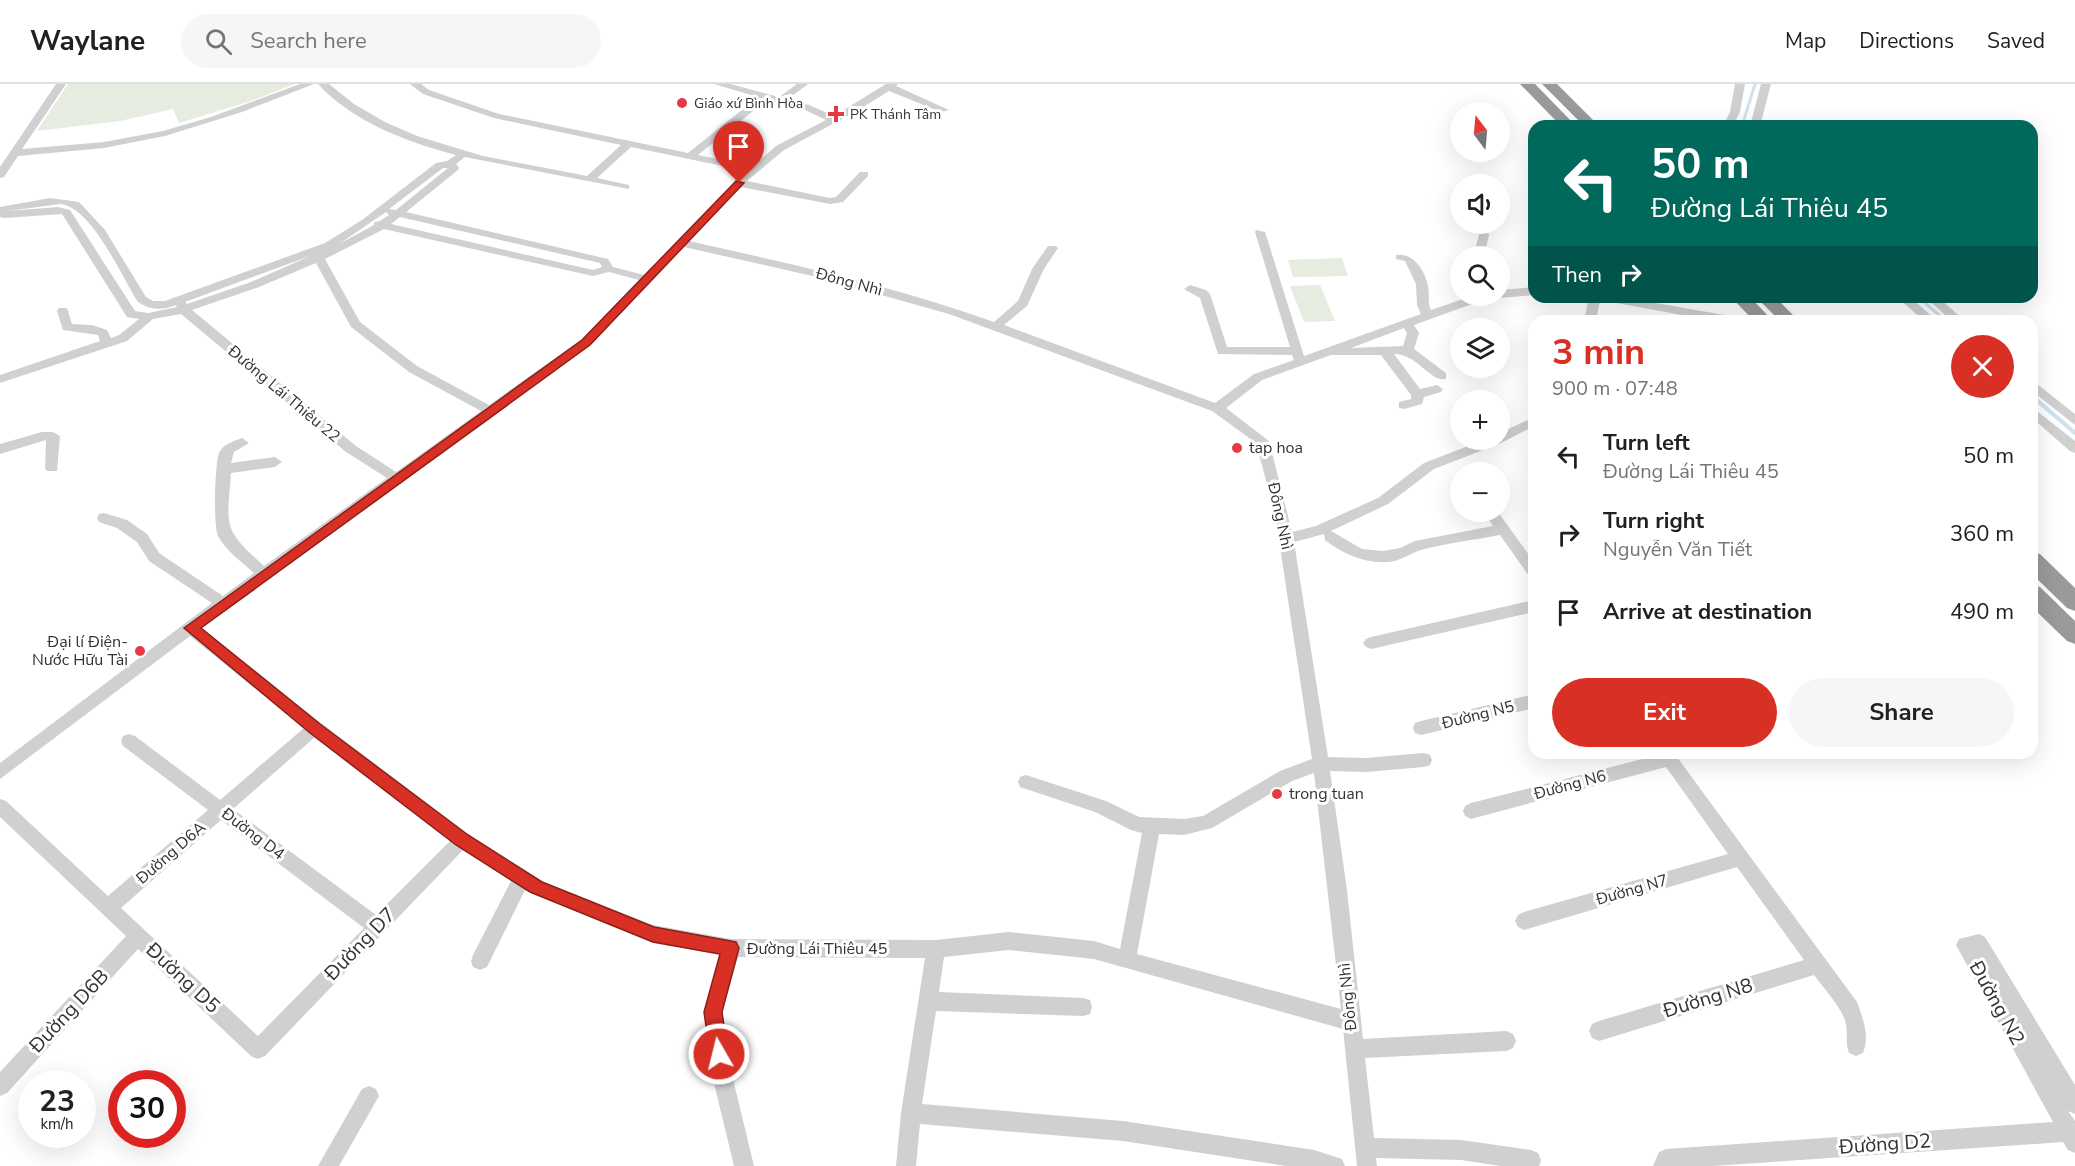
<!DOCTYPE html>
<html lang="en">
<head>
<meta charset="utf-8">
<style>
	body { margin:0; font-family:"Nunito Sans",sans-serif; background:#f6f6f6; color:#202124; height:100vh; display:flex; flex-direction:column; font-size:22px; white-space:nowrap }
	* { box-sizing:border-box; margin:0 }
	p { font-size:20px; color:#757577 }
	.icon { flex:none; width:33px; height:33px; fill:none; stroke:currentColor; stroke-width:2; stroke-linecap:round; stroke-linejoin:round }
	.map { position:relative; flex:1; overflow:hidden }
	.details { position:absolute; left:1528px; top:231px; width:510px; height:444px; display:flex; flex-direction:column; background:#fff; border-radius:18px; box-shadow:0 6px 24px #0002 }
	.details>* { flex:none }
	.hud { position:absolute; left:1528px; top:36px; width:510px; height:183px; border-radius:18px; box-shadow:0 6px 24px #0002; background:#00695c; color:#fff; overflow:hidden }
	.needle { width:39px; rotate:344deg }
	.fabs { position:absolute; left:1450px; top:18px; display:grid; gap:12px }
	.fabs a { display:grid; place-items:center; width:60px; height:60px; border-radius:50%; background:#fff; box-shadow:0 6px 24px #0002; font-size:30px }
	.speed { position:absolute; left:18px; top:986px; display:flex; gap:12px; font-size:30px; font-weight:700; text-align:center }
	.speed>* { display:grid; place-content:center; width:78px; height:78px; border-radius:50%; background:#fff; box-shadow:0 6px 24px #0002; line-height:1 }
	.speed small { font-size:15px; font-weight:400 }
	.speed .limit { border:9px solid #d22; background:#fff; color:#111 }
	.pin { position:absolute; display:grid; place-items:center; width:51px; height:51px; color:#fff; margin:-62px -26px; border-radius:50% 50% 50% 0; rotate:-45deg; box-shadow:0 0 6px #0007 }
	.pin .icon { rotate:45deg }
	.me { position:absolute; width:66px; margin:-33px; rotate:352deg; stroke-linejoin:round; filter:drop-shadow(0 0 4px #0008) }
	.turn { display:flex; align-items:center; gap:21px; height:126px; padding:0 24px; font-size:27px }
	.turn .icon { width:78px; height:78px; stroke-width:2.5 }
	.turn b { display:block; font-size:42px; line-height:51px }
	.then { display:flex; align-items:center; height:57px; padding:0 24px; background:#0003; gap:12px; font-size:22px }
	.round { display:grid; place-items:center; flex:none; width:63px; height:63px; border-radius:32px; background:#f6f6f6 }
	.overview { display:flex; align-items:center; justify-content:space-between; height:102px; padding:0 24px }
	h1 { font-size:36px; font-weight:700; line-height:45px; color:#d93025 }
	.cta { display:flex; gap:12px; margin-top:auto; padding:12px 24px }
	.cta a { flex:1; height:69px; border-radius:36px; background:#d93025; color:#fff; font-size:24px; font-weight:700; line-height:69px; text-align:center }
	.cta a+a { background:#f6f6f6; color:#202124 }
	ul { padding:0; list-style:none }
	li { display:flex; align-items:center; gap:18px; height:78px; padding:0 24px }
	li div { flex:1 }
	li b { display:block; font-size:22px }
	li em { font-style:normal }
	header { display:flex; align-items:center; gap:36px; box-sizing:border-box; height:84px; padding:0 30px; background:#fff; border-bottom:2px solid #e0e0e0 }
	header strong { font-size:28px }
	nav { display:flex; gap:33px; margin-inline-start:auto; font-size:21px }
	.search { width:420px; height:54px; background:#f6f6f6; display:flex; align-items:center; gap:15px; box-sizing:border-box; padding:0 21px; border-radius:33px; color:#757577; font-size:22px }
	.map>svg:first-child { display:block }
	.green { fill:#e6ecdf }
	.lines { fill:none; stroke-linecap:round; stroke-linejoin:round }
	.stream-far1 { stroke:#cfe2ee; stroke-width:3 }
	.stream { stroke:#cfe2ee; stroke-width:4 }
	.minor { fill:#d0d0d0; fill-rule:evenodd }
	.highway { fill:#9a9a9a; fill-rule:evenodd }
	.route { fill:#d93025; stroke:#8d1f18; stroke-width:1.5 }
	.poi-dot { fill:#e63946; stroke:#fff; stroke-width:2 }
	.labels { text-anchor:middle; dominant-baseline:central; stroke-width:6; stroke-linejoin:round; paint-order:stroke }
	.far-poi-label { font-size:14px; fill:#333; stroke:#fff; text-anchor:start }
	.street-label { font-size:16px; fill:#333; stroke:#fff }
	.poi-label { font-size:16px; fill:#333; stroke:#fff; text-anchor:start }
	.near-street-label { font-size:20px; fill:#333; stroke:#fff }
</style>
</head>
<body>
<header>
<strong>Waylane</strong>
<div class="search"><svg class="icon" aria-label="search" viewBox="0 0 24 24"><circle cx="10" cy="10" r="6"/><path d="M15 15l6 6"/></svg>Search here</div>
<nav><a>Map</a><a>Directions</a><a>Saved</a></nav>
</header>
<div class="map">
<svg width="2075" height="1082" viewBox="0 0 2075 1082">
	<rect width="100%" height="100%" fill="#fff"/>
	<g class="green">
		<path d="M68 0H295L251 17 179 39 173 25 120 37 37 47Z"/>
		<path d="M1342 174 1348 192 1293 193 1288 176Z"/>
		<path d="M1320 201 1335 237 1304 238 1290 202Z"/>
	</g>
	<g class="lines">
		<g class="stream-far1">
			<path d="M1742 42 1755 0"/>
			<path d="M1918 213 1946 237"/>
		</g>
		<path class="stream" d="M2032 312 2075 349"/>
		<g class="minor">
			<path d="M56 0H66L22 65 104 58 163 47 211 33 300 0H314L242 28 165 52 104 64 18 72 4 93 0 94V83Z"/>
			<path d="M318 0H329L354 20 385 38 417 52 483 72 587 92 621 61 494 34 423 10 410 0H421L429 6 499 30 688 69 758 13 714 0H730L779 13 797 0H808L788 15 809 21 834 32 886 0H898L896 2 949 26 941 28 889 7 855 28 784 66 747 97 830 114 836 113 860 88H868V92L843 118 830 120 741 103 689 157C791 180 895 202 994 238L1018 217 1032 185 1048 162H1056L1058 164 1044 185 1027 222 1004 241 1215 319 1254 290 1294 276 1292 271 1218 270 1200 214 1184 205 1190 201 1206 206 1210 210 1227 263H1290L1255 148 1256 146 1265 148 1304 272 1421 230 1417 221 1416 200 1405 177 1396 175V171C1413 168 1425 186 1428 202 1430 210 1427 218 1431 226L1472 212H1487L1486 215 1414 241 1419 249 1414 265 1446 289V295C1429 298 1418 270 1394 270L1420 305 1437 301 1443 305 1441 308 1424 313 1422 320 1404 325 1399 324V318L1411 315V311L1381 271H1331L1262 296 1226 324 1269 357 1292 448 1316 442 1378 414 1424 379 1484 356H1500V349L1534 333V342L1501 359 1434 385 1388 420 1331 447 1362 465 1383 467 1400 464 1415 457 1493 442 1484 428H1498L1534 478V493L1529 492 1500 451C1474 456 1447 459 1421 466 1412 469 1404 474 1395 477 1370 482 1344 471 1325 456L1324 450 1294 458 1328 673 1366 674 1424 669 1430 671 1432 676 1430 681 1424 683 1366 688 1330 687 1347 806 1363 955 1506 947 1513 950 1516 957 1513 964 1506 967 1365 974 1374 1054 1461 1056 1531 1066 1538 1069 1541 1076 1539 1082H1501L1461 1076 1376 1074 1377 1082H1357L1343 945 1094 875 1009 866 944 873 939 908 1083 914 1090 916 1092 923 1090 930 1083 932 936 927 922 1020 1123 1037 1314 1066 1342 1075 1345 1082H1286L1123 1057 920 1040 916 1082H896L901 1029 925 874 738 873 722 928 732 991 754 1082H734L712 991 704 928 720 871 653 859 525 806 487 883 480 886 473 883 471 877 473 871 511 797 463 766 265 972 258 975 251 972 138 865 7 1009 0 1012V988L126 852 0 733V715L6 717 108 812 208 726 123 662 121 657 123 652 129 650 135 652 220 716 304 644 190 552 0 695V679L212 519 149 477 137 458 117 444 99 438 97 434 99 430 104 429 127 436 147 450 159 469 223 512 254 489C242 478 226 467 218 452 213 441 215 380 219 369 223 360 234 357 242 354L249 359 234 368 231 379 275 373 282 378 275 383 231 389C227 444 222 444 264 482L387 394 346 368 181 230 153 235 127 257 0 299V291L100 257 98 251 63 246 57 227 59 224H67L72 240 92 241 107 246 111 254 119 251 139 235 127 233 62 130 4 134 0 133V123L50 114 79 118 105 146 146 213 153 217H165L325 159 362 136 436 79 447 77 456 71C407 58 353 38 318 0ZM767 16 803 25 826 36 776 62 753 82 698 71ZM631 63 747 87 644 191 613 183 608 175 406 128 458 86 459 84 456 80 465 73 629 105V101L597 94ZM443 84H448L396 126 389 125ZM60 120C92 123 121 192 138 218 150 226 162 227 176 221L177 223 148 229 135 227 70 126 58 123 8 127ZM386 128 389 131 380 137 374 138V141L339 160ZM400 133 600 179 602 183 593 186 391 140ZM384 145 593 192 609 188 639 196 582 255 489 321 417 282 360 238 325 175ZM684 163 817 193 949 230 1212 327 1256 359 1275 430 1312 675 1280 687 1203 732 1184 735 1139 733 1106 717 1026 691 1020 693 1018 698 1020 703 1095 728 1131 746 1142 749 1120 865 1094 857 1009 848 936 856 731 855 653 841 542 797 468 750 321 639 201 544 590 261ZM310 172 251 198 187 220 185 218ZM316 179 351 243 409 288 481 327 396 388 356 362 192 226 259 203ZM1404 244 1407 249 1403 262 1351 264ZM315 653 450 757 376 831 233 725ZM1314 689 1341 925 1137 870 1159 750 1184 751 1212 744 1292 697ZM221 736 364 844 258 952 121 824Z"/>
			<path d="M1735 0H1745L1740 28 1733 42H1723L1730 28Z"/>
			<path d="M1761 0H1771L1760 42H1750Z"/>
			<path d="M1476 140H1486L1489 151 1484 172H1473L1479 151Z"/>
			<path d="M1534 203V211L1500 214 1495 212H1500V206Z"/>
			<path d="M1589 213H1621L1736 233 1742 237H1715L1600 216 1596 237H1584Z"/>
			<path d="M1897 213H1910L1937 237H1924Z"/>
			<path d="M1925 213H1938L1965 237H1952Z"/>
			<path d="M2032 296 2075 330V341L2032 307Z"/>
			<path d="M2032 323 2075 357V369L2070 367 2032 334Z"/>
			<path d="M42 348H53L60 352 57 387H47L45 384 46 356 0 370V360Z"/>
			<path d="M1534 516V528L1371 565 1366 563 1363 559 1366 555 1371 553Z"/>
			<path d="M1534 610V624L1421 651 1415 649 1413 644 1415 639 1421 637Z"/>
			<path d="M1657 669H1674L1857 918C1863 935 1870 952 1863 969L1856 972 1849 969C1845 959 1848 950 1846 940 1842 923 1824 905 1814 891L1599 957 1592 954 1589 947 1592 940 1599 937 1804 876 1737 783 1524 846 1518 843 1515 837 1518 831 1524 828 1728 770 1666 683 1471 735 1465 732 1463 727 1465 722 1471 719 1658 671Z"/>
			<path d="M1979 850 1985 853 2075 1001V1030L2068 1027 2075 1037V1069L2068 1066 2063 1058 1713 1082H1653L1659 1068 1666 1065 2053 1038 1956 861 1959 855Z"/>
			<path d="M369 1002 376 1005 379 1012 339 1082H318L362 1005Z"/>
		</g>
		<g class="highway">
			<path d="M1520 0H1535L1576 42H1561Z"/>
			<path d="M1542 0H1557L1599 42H1584Z"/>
			<path d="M1731 213H1750L1773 237H1754Z"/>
			<path d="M1756 213H1775L1799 237H1780Z"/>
			<path d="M2032 468 2040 470 2075 504V527L2067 524 2032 490Z"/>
			<path d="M2032 501 2040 503 2075 537V560L2067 557 2032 523Z"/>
		</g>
	</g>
	<path class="route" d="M736 97 744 99 590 261 201 544 320 640 468 751 542 798 654 843 736 858 739 864 722 928 728 970 725 976 719 979 713 976 710 970 704 928 720 870 653 858 530 808 456 761 310 649 184 544 582 256Z"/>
	<g class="poi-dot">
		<circle cx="682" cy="19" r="6"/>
		<path d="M833 21h6v6h6v6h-6v6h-6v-6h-6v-6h6z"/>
		<circle cx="1237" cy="364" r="6"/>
		<circle cx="140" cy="567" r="6"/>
		<circle cx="1277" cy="710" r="6"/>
	</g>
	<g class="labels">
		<g class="far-poi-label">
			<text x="694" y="19">Giáo xứ Bình Hòa</text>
			<text x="850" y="30">PK Thánh Tâm</text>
		</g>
		<g class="street-label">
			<text transform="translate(849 198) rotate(15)">Đông Nhì</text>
			<text transform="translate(284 310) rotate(40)">Đường Lái Thiêu 22</text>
			<text transform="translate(1280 432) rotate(78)">Đông Nhì</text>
			<text transform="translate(1478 631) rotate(-14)">Đường N5</text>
			<text transform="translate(1570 701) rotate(-15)">Đường N6</text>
			<text transform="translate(253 750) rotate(37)">Đường D4</text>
			<text transform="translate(171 769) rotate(-41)">Đường D6A</text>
			<text transform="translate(1632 806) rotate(-16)">Đường N7</text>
			<text x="817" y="865">Đường Lái Thiêu 45</text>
			<text transform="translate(1348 913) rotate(-96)">Đông Nhì</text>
		</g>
		<g class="poi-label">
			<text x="1249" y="364">tap hoa</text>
			<text x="128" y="558" text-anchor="end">Đại lí Điện-<tspan x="128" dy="18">Nước Hữu Tài</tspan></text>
			<text x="1289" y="710">trong tuan</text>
		</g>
		<g class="near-street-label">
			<text transform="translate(360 860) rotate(-46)">Đường D7</text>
			<text transform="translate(183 894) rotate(43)">Đường D5</text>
			<text transform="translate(1708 914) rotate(-17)">Đường N8</text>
			<text transform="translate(1997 919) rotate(61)">Đường N2</text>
			<text transform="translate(69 927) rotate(-47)">Đường D6B</text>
			<text transform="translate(1885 1060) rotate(-4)">Đường D2</text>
		</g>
	</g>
</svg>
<div class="fabs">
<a><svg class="needle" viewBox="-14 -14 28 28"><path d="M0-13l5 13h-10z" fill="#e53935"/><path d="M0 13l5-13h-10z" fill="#757577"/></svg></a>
<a><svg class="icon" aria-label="sound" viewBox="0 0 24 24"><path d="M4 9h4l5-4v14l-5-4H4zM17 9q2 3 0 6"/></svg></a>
<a><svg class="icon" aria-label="search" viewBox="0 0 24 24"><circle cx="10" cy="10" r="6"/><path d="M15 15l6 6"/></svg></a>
<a><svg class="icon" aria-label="layers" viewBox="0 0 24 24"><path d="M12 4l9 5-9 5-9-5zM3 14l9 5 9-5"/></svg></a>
<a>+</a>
<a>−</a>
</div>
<div class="speed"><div>23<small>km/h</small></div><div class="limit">30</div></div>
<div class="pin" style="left:739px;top:99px;background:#d93025"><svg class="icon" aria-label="arrive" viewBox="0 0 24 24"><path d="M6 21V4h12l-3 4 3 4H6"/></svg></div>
<svg class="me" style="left:719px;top:970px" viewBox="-20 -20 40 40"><circle r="17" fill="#d93025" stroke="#fff" stroke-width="3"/><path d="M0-11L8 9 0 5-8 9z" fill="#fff"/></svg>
<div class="hud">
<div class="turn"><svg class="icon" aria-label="left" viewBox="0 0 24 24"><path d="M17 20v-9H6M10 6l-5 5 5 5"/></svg><div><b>50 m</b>Đường Lái Thiêu 45</div></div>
<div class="then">Then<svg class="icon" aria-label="right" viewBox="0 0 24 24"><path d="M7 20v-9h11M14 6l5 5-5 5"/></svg></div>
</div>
<section class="details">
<div class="overview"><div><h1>3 min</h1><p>900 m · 07:48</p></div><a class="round" style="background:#d93025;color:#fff"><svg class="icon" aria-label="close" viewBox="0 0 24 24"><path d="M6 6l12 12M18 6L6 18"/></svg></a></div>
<ul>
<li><svg class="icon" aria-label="left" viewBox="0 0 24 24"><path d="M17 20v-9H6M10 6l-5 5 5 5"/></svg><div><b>Turn left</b><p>Đường Lái Thiêu 45</p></div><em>50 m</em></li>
<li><svg class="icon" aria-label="right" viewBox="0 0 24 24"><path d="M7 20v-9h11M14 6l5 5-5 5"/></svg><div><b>Turn right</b><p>Nguyễn Văn Tiết</p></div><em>360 m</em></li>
<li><svg class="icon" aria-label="arrive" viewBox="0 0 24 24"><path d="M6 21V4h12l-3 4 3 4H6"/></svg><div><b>Arrive at destination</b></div><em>490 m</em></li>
</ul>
<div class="cta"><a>Exit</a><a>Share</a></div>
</section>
</div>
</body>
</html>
